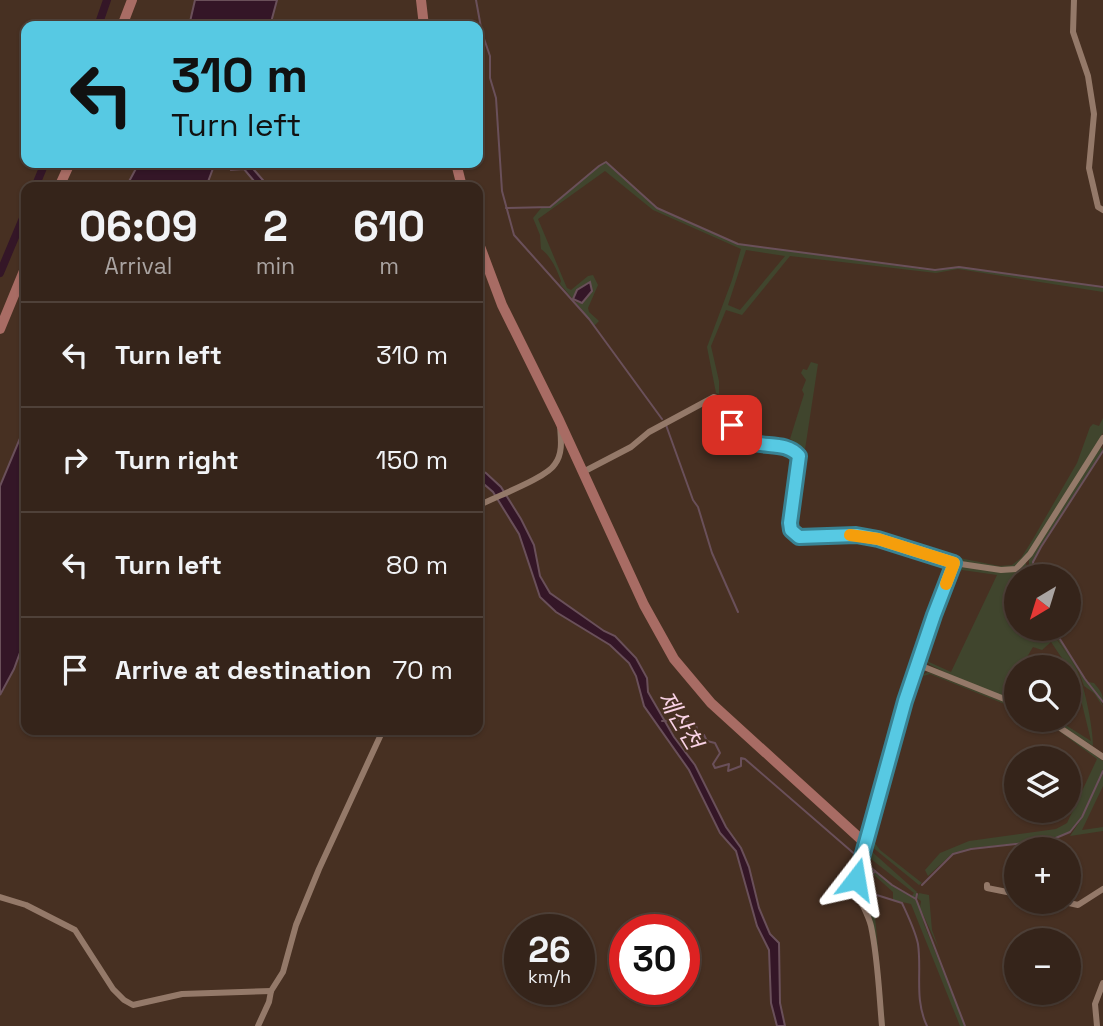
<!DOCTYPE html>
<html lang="en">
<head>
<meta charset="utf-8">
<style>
	body { margin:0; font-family:"Space Grotesk","Noto Sans KR",sans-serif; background:#3d2c23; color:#f1f3f6; height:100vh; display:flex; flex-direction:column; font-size:26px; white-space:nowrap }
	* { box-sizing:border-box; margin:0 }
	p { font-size:23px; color:#aaa4a2 }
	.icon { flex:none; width:38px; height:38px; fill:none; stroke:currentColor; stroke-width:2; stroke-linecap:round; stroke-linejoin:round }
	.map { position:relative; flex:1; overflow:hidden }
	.side { position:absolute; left:21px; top:182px; width:462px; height:553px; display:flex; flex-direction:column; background:#35241a; border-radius:14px; box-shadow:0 2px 5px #0004,0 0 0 2px #4f4139 }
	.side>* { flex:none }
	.banner { position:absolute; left:21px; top:21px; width:462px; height:147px; border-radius:14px; box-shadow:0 2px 5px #0004,0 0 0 2px #4f4139; background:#57c9e3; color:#111; overflow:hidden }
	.needle { width:46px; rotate:218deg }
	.fabs { position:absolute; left:1004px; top:564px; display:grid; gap:14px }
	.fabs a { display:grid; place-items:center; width:77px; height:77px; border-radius:50%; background:#35241a; box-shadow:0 2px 5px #0004,0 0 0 2px #4f4139; font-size:35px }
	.speed { position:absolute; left:504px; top:914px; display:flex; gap:14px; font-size:35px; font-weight:700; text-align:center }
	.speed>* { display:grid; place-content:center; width:91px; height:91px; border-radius:50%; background:#35241a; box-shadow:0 2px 5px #0004,0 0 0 2px #4f4139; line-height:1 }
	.speed small { font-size:18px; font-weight:400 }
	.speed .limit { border:10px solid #d22; background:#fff; color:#111 }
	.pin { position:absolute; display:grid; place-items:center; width:60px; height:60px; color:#fff; margin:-30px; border-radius:14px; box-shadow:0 4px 10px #0006 }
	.me { position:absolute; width:77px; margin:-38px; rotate:14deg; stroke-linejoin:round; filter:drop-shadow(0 0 5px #0008) }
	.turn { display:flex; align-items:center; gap:24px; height:147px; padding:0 35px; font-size:32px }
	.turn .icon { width:91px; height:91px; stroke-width:2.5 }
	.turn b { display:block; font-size:49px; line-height:60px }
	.eta { display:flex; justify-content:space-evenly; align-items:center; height:119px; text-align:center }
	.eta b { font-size:42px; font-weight:800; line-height:49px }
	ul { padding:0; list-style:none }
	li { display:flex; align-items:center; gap:21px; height:105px; padding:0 35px; border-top:2px solid #4f4139 }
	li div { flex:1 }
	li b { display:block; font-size:26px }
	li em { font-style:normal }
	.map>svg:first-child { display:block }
	.green { fill:#40452d; fill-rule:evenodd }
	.water { fill:#341627; stroke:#6a505a; stroke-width:2 }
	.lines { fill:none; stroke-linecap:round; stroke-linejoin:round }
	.stream { stroke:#6a505a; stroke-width:2 }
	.canal { stroke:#341627; stroke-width:8 }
	.street { stroke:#947969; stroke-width:6 }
	.secondary { stroke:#a86c64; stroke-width:10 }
	.route-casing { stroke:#398394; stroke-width:18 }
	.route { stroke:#57c9e3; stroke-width:12 }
	.slow { stroke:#f59e0b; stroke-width:12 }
	.labels { text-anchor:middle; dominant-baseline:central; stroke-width:5; stroke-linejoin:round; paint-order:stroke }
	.water-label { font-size:23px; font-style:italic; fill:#f9d2e5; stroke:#473022 }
</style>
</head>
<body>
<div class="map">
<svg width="1103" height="1026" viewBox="0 0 1103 1026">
	<rect width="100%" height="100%" fill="#473022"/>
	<g class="green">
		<path d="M606 163 656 208 738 244 935 271 959 267 1103 288V292L958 269 936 273 790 256 742 315 726 310 711 346 719 381V394L716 393 707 347 732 280 741 249 653 210 605 171 538 219 567 288 571 290 588 276 593 275 598 285 588 308 589 312 599 321 594 326 575 301 579 303 587 283 577 290 573 299 560 284 561 281C557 270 551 256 541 249L540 235 533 218 542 207H551L599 166ZM746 250 785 256 740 310 728 305Z"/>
		<path d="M811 362 818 364 797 502 795 523 801 532 866 531 945 555 999 566 1012 565 1021 558 1033 539 1077 463 1090 427 1093 424 1099 426 1103 418V433L1027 555 1015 567 1005 569 955 560 874 536H804L796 534 790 524 799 460 793 448 794 441 790 439 804 394 802 390 806 380 801 373 803 369 807 370Z"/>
		<path d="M1100 446 1103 450 1041 546 1033 562V576H1029V559Z"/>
		<path d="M1026 562 1027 576H1017V628H1049C1058 642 1069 655 1077 670 1085 687 1093 728 1093 746L1051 719H1056L1091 741 1076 679 1051 642 1042 650 1033 647 1021 667H1017L1015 676 1017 702 967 683 930 665C926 661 923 657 924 651 925 640 945 583 951 574 953 571 956 569 960 568 983 560 1006 585 1026 562ZM962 570 997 575 951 672 929 662 927 658V644L947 590 953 577Z"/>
		<path d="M1050 628 1063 644 1084 679 1094 689 1088 682 1094 683C1099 689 1103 693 1103 701L1099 696 1103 707 1094 693 1084 686 1079 672Z"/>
		<path d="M928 672 1017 707V709L930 674 920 677 912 689 872 839 880 850 922 883 919 885 871 846 869 841 906 704 915 679Z"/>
		<path d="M1039 719 1059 729 1103 761V769L1081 817 1070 832 1051 840 971 848 953 853 928 876 925 870 940 853 969 841 1056 829 1067 823 1097 759 1059 731Z"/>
		<path d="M1103 773V786L1082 830 1103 827V831L1070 836 1082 818Z"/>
		<path d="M870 850 917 892 915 899 919 903 924 924 965 1026H960L911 904 893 900V892L873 874 867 880 863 888 875 916 885 1026H883L872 919 861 898 858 879 863 861 892 885 911 897 914 893 866 855Z"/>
		<path d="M919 893 929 895 932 930 939 949 920 908 921 901 917 898Z"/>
	</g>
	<g class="water">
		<path d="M195 0H277L270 26H189Z"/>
		<path d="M139 163H215L206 187H126Z"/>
		<path d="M229 163H248L269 187H259L244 169 231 170Z"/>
		<path d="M590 282 592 291 582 303 573 299 577 290Z"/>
		<path d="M26 424V636L14 669 0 695V486Z"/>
		<path d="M478 469 486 473 501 487 521 519 534 545 540 576 550 593 604 631 615 636 636 658 647 678 648 692 652 699 674 737 695 765 726 827 741 848 749 867 759 908 770 934 779 943 780 1003 785 1026H777L771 1003 769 950 757 926 736 851 720 833 689 770 644 706 636 676 629 663 610 645 556 612 540 597 519 534 493 492 478 479Z"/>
	</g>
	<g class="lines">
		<g class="stream">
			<path d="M476 0 482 33 490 56V78L496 98 502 191 514 235 589 319 662 419"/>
			<path d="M506 208 550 207 599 166 606 162 657 208 738 244 935 270 959 267 1103 287"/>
			<path d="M666 425 693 500 698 507 712 553 738 612"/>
			<path d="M1034 576 1033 562 1041 547 1103 451"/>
			<path d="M1053 628 1085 679 1103 702"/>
			<path d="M662 721 680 720 696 725 698 734 704 735 707 741 715 743 720 753 713 764 715 768 729 764 728 771 741 766V758L745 759 858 857"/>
			<path d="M864 862 892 885 916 899 917 894"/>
			<path d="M875 871 865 884 864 891 902 903C908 916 915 930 918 944 922 972 914 999 927 1026"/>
			<path d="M922 885 953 854 971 849 1051 840 1070 832 1082 817 1103 771"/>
			<path d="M916 899 965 1026"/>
		</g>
		<g class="canal">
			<path d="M98 26 107 0"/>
			<path d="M35 187 45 163"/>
			<path d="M0 273 26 211"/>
		</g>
		<g class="street">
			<path d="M1074 0 1073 32 1088 76 1094 114 1089 168 1098 207 1103 210"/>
			<path d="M583 472 631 447 649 432 714 397 726 401C732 411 730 424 737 433 751 454 784 437 799 456L790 523 791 530 799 537 856 535 878 539 954 563 1001 570 1016 569 1030 554 1103 438"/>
			<path d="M478 506C494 497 547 478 555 464 563 453 561 439 560 426"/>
			<path d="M919 665 1017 704"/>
			<path d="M1047 719 1103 757"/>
			<path d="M987 885V888L1017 894"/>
			<path d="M0 897 26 905 75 930 113 989 124 1000 133 1005 182 994 271 991"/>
			<path d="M1060 901 1078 905 1103 889"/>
			<path d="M258 1026 269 1002 271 991 283 972 296 925 319 869 383 730"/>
			<path d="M882 1026C879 993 878 959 871 926 867 909 855 897 856 879L905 701 934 616 954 563"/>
			<path d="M1097 1026 1095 1004 1103 983"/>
		</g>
		<g class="secondary">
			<path d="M421 0 424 26"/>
			<path d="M122 26 132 0"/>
			<path d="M456 163 462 187"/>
			<path d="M59 187 70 163"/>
			<path d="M478 241 502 305 559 420 644 605 674 659 711 703 865 843"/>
			<path d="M0 329 26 266"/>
		</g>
	</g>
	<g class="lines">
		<defs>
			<path id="route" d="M732 425C747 457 781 435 799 456L790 523 791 530 799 537 856 535 878 539 954 563 934 615 905 701 856 879"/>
		</defs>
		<use href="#route" class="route-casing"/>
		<use href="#route" class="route"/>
		<path class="slow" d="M850 535 878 539 954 563 946 584"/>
	</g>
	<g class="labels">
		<g class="water-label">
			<text transform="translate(680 720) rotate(59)">제산천</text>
		</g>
	</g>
</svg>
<div class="fabs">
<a><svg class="needle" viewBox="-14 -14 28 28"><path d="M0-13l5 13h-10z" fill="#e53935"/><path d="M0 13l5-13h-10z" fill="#aaa4a2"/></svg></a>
<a><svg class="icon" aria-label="search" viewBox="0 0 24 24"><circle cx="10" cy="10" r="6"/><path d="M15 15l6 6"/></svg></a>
<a><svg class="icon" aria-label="layers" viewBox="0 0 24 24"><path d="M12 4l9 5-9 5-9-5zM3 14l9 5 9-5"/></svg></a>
<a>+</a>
<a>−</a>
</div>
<div class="speed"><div>26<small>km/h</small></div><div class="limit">30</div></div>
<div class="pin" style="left:732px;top:425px;background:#d93025"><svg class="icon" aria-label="arrive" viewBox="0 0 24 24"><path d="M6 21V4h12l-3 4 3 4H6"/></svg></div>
<svg class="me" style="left:856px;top:879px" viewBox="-20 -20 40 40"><path d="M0-17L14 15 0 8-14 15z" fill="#57c9e3" stroke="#fff" stroke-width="4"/></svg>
<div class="banner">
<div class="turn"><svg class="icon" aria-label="left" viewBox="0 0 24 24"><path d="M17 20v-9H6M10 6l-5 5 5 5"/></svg><div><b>310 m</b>Turn left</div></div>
</div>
<section class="side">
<div class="eta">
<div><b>06:09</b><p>Arrival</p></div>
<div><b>2</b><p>min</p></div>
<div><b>610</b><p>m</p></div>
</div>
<ul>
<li><svg class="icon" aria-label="left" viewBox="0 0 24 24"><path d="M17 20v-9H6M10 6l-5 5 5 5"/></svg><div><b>Turn left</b></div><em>310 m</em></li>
<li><svg class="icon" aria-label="right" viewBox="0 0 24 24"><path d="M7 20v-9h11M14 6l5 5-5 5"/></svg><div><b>Turn right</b></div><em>150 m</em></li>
<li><svg class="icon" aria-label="left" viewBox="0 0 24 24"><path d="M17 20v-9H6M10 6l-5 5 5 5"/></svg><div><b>Turn left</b></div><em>80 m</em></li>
<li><svg class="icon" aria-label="arrive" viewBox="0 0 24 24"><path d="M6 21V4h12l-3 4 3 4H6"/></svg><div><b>Arrive at destination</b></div><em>70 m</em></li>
</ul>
</section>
</div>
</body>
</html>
